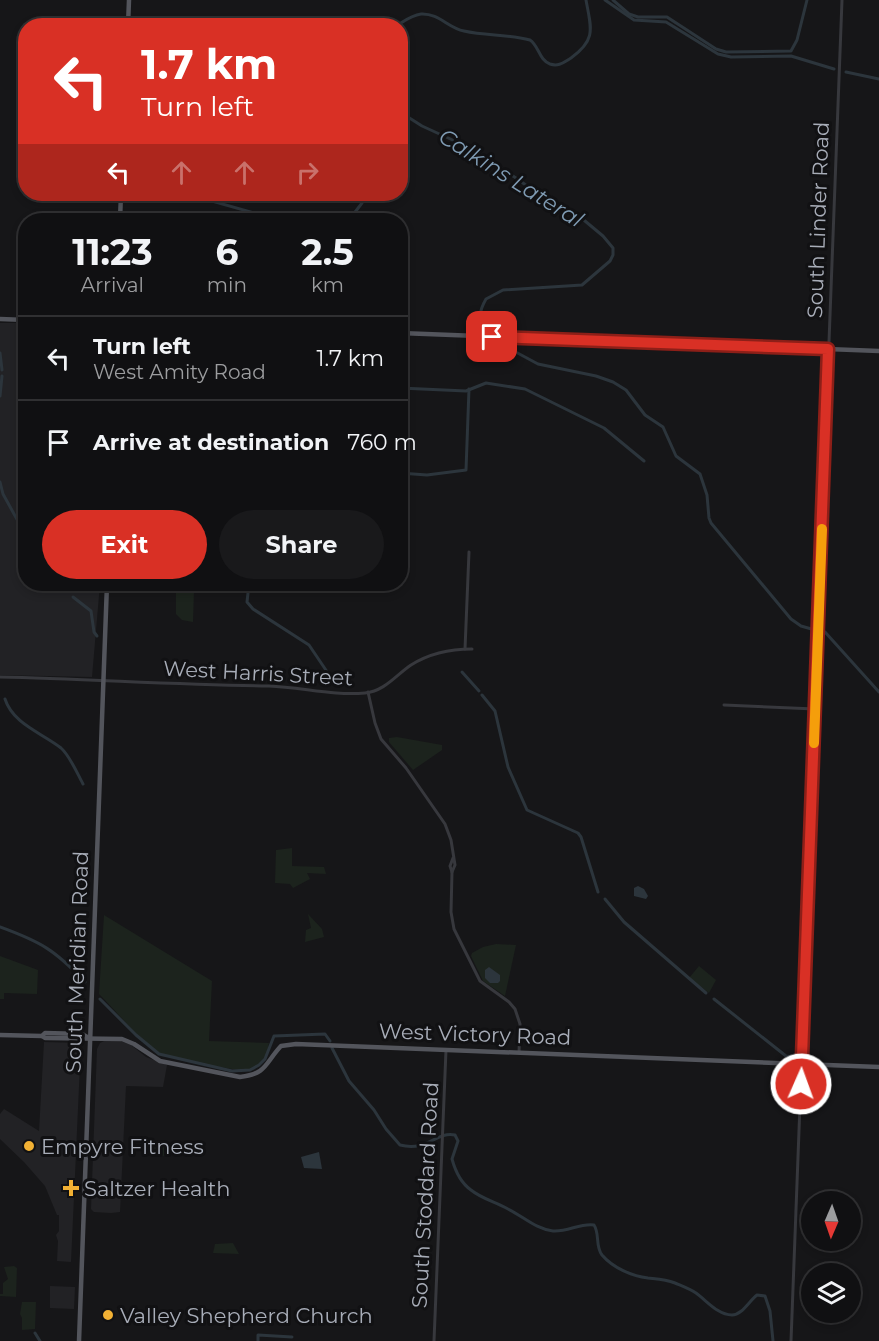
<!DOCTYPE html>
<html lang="en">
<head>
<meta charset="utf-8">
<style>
	body { margin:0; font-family:Montserrat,sans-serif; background:#19191b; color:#f1f3f6; height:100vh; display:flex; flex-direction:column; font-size:22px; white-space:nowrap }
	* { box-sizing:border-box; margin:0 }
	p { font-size:20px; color:#9c9d9f }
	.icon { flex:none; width:33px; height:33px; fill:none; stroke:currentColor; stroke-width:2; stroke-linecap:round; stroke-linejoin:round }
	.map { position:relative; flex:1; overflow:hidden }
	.sheet { position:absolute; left:18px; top:213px; width:390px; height:378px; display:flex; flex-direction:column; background:#101012; border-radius:24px; box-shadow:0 3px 9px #0003,0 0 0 2px #303032 }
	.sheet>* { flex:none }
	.banner { position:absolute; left:18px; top:18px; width:390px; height:183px; border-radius:24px; box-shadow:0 3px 9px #0003,0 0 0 2px #303032; background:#d93025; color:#fff; overflow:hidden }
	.needle { width:39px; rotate:182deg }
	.tools { position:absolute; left:801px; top:1191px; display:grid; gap:12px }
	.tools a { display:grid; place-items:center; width:60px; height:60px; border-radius:50%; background:#101012; box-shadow:0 3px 9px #0003,0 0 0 2px #303032; font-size:30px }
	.pin { position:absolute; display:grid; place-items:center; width:51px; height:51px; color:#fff; margin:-26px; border-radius:12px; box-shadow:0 3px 9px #0006 }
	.me { position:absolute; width:66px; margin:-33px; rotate:2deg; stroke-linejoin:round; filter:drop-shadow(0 0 4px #0008) }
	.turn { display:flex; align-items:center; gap:21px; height:126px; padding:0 24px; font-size:27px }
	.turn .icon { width:78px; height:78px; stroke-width:2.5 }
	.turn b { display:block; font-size:42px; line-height:51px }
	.lanes { display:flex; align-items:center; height:57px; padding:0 24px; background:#0003; justify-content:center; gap:30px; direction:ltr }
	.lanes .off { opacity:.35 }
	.eta { display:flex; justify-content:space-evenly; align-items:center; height:102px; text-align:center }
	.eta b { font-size:36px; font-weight:700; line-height:42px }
	.cta { display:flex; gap:12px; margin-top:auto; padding:12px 24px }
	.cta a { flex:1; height:69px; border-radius:36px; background:#d93025; color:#fff; font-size:24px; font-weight:700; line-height:69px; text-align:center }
	.cta a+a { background:#19191b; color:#f1f3f6 }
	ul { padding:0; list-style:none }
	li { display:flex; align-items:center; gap:18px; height:84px; padding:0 24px; border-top:2px solid #303032 }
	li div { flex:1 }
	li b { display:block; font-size:22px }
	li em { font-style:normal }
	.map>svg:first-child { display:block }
	.built { fill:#222225 }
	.green { fill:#1c231d }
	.water { fill:#2c353c }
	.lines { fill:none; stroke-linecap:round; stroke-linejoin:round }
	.canal { stroke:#2c353c; stroke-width:3 }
	.minor { stroke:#37383d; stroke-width:3 }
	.major { stroke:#53555c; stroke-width:4.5 }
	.route-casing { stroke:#8d1f18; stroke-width:15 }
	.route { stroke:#d93025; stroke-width:10 }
	.slow { stroke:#f59e0b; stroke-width:10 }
	.poi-dot { fill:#f2b134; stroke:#111113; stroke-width:2 }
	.labels { text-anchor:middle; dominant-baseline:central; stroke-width:6; stroke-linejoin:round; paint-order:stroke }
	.street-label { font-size:21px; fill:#a8adb8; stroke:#111113 }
	.poi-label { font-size:21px; fill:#a8adb8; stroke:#111113; text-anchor:start }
	.water-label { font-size:22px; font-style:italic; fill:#7f9bb3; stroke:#111113 }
</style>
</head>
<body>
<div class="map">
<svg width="879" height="1341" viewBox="0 0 879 1341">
	<rect width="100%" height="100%" fill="#161618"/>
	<g class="built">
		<path d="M0 323H25L26 584H100L92 677 0 675Z"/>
		<path d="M106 1040 121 1041 131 1045 146 1057 167 1065 163 1087 126 1086 120 1212 111 1213 94 1212 91 1209 97 1049 100 1043Z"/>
		<path d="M44 1042 81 1043 71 1262 57 1261 58 1241 56 1235 59 1231V1215H57L45 1186 24 1162 0 1139V1114L4 1109 39 1131Z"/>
		<path d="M50 1286 75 1287 74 1309 50 1308Z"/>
	</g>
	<g class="green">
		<path d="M179 590 194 591 193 622 182 620 176 614V591Z"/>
		<path d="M397 737 442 745V750L413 770 389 742V738Z"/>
		<path d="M292 848V866L324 867 326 874 307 873 310 879 293 888 290 884 275 883 276 850Z"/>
		<path d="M308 914 322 929 324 937 305 942 306 930 311 928Z"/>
		<path d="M104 915 212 981 209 1041 269 1043C267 1056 263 1066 248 1070 238 1072 167 1057 158 1052 136 1037 118 1013 99 994Z"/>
		<path d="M496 944 516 945 505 996 483 981 471 956 472 953 483 947Z"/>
		<path d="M0 956 38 970 37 994 4 993V999H0Z"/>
		<path d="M699 966 716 980 709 993 689 978Z"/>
		<path d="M152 1141 165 1142V1156L153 1155Z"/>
		<path d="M233 1243 239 1254 213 1253 215 1244Z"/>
		<path d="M14 1266 17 1268 16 1297 0 1296V1294H3V1283L8 1279 4 1267Z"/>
		<path d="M22 1302H36L35 1329 22 1330V1318L20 1314Z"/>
	</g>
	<g class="water">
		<path d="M638 886 644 889 648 896 646 899 634 896V888Z"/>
		<path d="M489 967 500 975V981L498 983H490L485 978V970Z"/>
		<path d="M319 1152 322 1169 304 1168 301 1157Z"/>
	</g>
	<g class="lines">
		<g class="canal">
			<path d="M605 0 634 20 666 22 718 54 731 57 791 56 834 69"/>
			<path d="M613 0 629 14 638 17H667L716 49 726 52 791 51 797 40 807 0"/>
			<path d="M396 26C404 21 412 15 421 14 439 13 448 28 464 31 486 36 508 34 530 40 539 46 539 60 550 64 559 67 564 62 571 58 597 39 591 28 586 0"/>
			<path d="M846 72 879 79"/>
			<path d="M400 112 422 126 470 148 519 180 547 201 579 216 603 236 613 248V255L610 261 582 285 503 290 486 299C478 313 478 320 489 332"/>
			<path d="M187 194 279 220"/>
			<path d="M349 220 362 203V194"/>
			<path d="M499 343 538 364 596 376 613 382 626 390 645 415 663 427 676 456 700 474 707 495 709 518 711 523 791 619 801 626 815 630"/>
			<path d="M0 353 2 370"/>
			<path d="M400 388 466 391 486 383 525 389 604 428 644 461"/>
			<path d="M0 396 2 376"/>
			<path d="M400 473 427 475 466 470 469 389"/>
			<path d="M0 482 3 494 19 523"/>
			<path d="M22 529 26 536"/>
			<path d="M63 584 69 590"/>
			<path d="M249 584 247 602 253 609 309 645 336 685"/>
			<path d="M73 597 91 611 94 632 97 636"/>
			<path d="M821 631 825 632 879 692"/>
			<path d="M462 672 479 691"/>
			<path d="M482 695 495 711 508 767 527 810 578 833 581 837 598 892"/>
			<path d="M5 699C13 724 42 733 61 748 70 756 77 773 83 784"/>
			<path d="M605 899 624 922 706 993"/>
			<path d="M0 927C41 942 55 950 85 982"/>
			<path d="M100 999 136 1035 159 1054 232 1071 250 1070 259 1065 265 1059 274 1036 325 1034 330 1041"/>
			<path d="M714 999 786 1056 797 1057"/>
			<path d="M332 1048 349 1081 374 1110 386 1129 400 1145C428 1152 436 1131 455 1135L458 1141 452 1159C455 1170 461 1183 471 1190 482 1199 496 1202 508 1209 524 1217 536 1229 553 1231 568 1232 580 1223 594 1225 600 1234 595 1246 602 1255 613 1268 632 1276 648 1278 658 1279 665 1279 675 1283 682 1286 690 1289 696 1293 707 1301 718 1315 732 1315 742 1315 749 1301 757 1295L765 1296 770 1311 773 1341"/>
			<path d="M35 1333 40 1341"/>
			<path d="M258 1341V1335L292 1337"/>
		</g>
		<g class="minor">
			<path d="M465 649 469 552"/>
			<path d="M0 677C90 679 179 685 269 686 301 687 333 696 365 693 385 691 396 675 411 665 430 653 450 649 472 649"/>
			<path d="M368 692 375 723 381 739 406 768 445 824 451 840 455 865 452 872"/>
			<path d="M724 705 815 709"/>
			<path d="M453 858 450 866 452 872 451 912 454 929 480 981 509 1002 515 1009 520 1024 519 1053"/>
			<path d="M434 1341 446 1050"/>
			<path d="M791 1341 842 0"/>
		</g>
		<g class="major">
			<path d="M128 26 129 0"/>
			<path d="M120 220 121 194"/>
			<path d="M0 319 26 320"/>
			<path d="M400 333 879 351"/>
			<path d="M0 1035 42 1036 45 1038 122 1039 134 1044 160 1061 240 1077C267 1074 265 1063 281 1046L296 1044 879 1067"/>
			<path d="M42 1036 45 1033 82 1034 87 1037"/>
			<path d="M79 1341 107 584"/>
		</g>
	</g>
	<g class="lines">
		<defs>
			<path id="route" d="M492 337 828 349 801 1084"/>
		</defs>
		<use href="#route" class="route-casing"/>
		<use href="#route" class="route"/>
		<path class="slow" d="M814 743 822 529"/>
	</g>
	<g class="poi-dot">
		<circle cx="29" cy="1146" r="6"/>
		<path d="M68 1179h6v6h6v6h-6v6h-6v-6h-6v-6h6z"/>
		<circle cx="108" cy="1315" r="6"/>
	</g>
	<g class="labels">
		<g class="street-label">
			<text transform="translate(818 220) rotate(-88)">South Linder Road</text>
			<text transform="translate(258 673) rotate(3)">West Harris Street</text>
			<text transform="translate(77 962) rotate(-88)">South Meridian Road</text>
			<text transform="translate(475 1034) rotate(2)">West Victory Road</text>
			<text transform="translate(425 1195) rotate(-87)">South Stoddard Road</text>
		</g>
		<g class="poi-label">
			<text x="41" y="1146">Empyre Fitness</text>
			<text x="84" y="1188">Saltzer Health</text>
			<text x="120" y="1315">Valley Shepherd Church</text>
		</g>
		<g class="water-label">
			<text transform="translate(511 178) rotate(32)">Calkins Lateral</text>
		</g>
	</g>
</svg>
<div class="tools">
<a><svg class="needle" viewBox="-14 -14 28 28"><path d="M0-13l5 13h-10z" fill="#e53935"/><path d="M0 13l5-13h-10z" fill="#9c9d9f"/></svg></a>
<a><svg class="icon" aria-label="layers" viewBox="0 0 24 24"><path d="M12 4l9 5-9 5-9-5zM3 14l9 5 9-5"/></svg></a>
</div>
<div class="pin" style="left:492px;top:337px;background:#d93025"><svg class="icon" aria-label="arrive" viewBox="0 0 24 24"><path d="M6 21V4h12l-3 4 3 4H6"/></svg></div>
<svg class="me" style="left:801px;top:1084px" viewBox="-20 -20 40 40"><circle r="17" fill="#d93025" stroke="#fff" stroke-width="3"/><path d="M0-11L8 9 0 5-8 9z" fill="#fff"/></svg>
<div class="banner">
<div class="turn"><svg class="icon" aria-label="left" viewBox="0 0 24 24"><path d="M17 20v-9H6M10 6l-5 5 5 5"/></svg><div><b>1.7 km</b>Turn left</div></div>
<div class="lanes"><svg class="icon" aria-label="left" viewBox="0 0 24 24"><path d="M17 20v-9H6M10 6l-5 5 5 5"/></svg><svg class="icon off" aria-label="ahead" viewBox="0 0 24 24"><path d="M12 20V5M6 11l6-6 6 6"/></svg><svg class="icon off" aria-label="ahead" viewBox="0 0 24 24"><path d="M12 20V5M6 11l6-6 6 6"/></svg><svg class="icon off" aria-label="right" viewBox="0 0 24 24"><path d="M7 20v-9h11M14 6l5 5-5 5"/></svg></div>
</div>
<section class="sheet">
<div class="eta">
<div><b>11:23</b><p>Arrival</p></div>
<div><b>6</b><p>min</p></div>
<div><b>2.5</b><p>km</p></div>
</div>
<ul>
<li><svg class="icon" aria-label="left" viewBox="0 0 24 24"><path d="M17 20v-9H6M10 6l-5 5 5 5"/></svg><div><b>Turn left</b><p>West Amity Road</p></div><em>1.7 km</em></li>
<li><svg class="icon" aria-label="arrive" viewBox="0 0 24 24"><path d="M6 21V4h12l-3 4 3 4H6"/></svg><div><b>Arrive at destination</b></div><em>760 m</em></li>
</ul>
<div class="cta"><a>Exit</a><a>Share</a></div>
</section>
</div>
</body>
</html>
